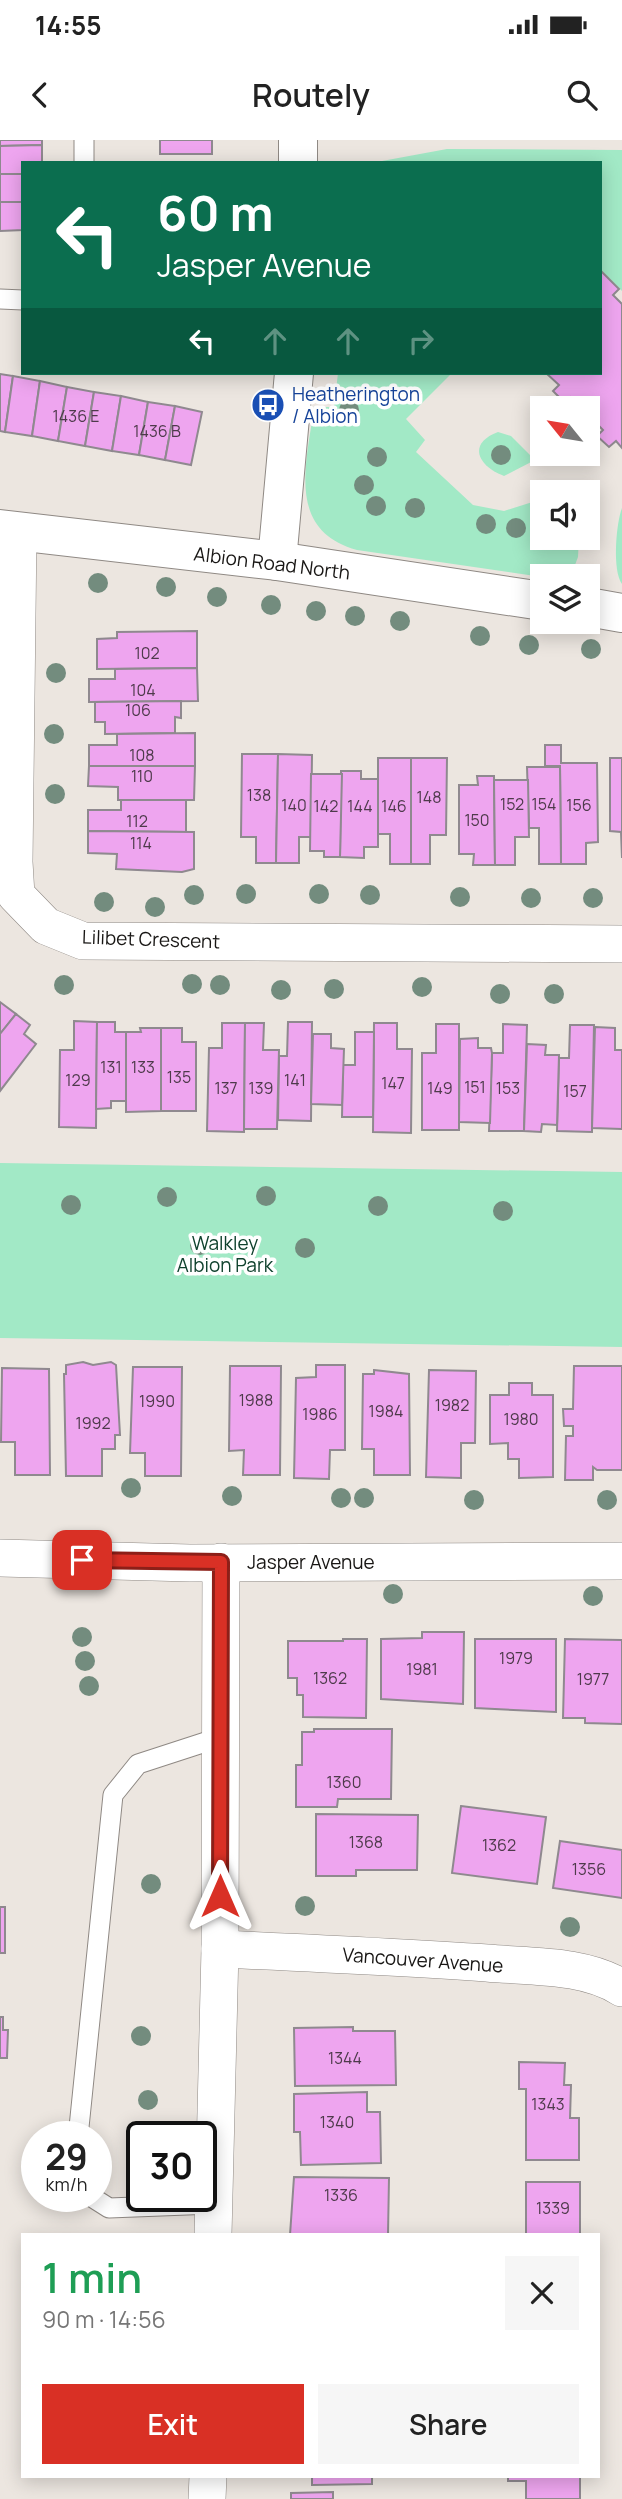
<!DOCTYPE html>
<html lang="en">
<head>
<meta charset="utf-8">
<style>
	body { margin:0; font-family:Manrope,sans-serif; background:#f6f6f6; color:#222; height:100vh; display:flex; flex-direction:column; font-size:26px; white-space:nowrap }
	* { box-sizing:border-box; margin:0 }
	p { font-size:23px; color:#767676 }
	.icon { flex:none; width:38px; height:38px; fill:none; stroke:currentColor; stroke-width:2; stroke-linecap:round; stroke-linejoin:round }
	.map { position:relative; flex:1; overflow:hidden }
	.details { position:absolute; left:21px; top:2093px; width:579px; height:245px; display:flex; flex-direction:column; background:#fff; border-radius:0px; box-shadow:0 4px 18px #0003 }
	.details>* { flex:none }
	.guide { position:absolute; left:21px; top:21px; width:581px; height:214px; border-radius:0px; box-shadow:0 4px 18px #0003; background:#0b6e4f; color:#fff; overflow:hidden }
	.needle { width:46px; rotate:300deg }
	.buttons { position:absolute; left:530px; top:256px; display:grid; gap:14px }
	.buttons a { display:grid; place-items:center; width:70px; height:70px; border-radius:0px; background:#fff; box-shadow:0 4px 18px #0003; font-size:35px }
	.speed { position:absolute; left:21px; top:1981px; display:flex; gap:14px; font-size:35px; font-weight:700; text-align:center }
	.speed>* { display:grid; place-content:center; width:91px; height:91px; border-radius:50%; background:#fff; box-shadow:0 4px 18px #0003; line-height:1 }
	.speed small { font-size:18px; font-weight:400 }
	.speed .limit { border:4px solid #111; border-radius:10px; background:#fff; color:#111 }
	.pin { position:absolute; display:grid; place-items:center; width:60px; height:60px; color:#fff; margin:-30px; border-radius:14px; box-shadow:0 4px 10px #0006 }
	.me { position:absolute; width:77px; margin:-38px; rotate:0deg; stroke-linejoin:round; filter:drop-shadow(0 0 5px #0008) }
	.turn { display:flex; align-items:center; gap:24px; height:147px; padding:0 21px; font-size:32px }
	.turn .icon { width:91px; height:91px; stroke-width:2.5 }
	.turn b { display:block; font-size:49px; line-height:60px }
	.lanes { display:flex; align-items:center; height:66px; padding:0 21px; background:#0003; justify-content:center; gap:35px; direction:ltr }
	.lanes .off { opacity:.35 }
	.round { display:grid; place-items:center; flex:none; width:74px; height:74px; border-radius:0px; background:#f6f6f6 }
	.headline { display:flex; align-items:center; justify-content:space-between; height:119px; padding:0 21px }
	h1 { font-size:42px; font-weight:600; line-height:52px; color:#1e9e55 }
	.cta { display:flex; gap:14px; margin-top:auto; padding:14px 21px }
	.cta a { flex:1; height:80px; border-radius:0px; background:#d93025; color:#fff; font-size:28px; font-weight:600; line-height:80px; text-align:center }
	.cta a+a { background:#f6f6f6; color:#222 }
	.status { display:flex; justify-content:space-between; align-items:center; height:49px; padding:0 35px; background:#fff; direction:ltr }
	.status svg { height:19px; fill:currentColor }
	header { display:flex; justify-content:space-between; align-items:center; height:91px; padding:0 21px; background:#fff; font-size:32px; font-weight:600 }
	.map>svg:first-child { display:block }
	.green { fill:#a2e9c6 }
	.building { fill:#eea5ef; stroke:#8f898f; stroke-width:2 }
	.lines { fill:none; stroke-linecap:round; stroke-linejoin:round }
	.lane-casing { stroke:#8f8984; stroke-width:21 }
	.street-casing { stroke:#8f8984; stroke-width:38 }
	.secondary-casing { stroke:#8f8984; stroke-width:40 }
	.lane { stroke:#fff; stroke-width:19 }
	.street { stroke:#fff; stroke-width:37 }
	.secondary { stroke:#fff; stroke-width:38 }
	.tree { fill:#738c7e }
	.route-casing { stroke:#8d1f18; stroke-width:18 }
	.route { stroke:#d93025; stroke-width:12 }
	.labels { text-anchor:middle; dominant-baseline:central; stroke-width:7; stroke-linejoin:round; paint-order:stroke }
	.number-label { font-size:16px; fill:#4e3a4b }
	.transit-label { font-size:19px; fill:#164399; stroke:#fff; text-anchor:start }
	.street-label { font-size:19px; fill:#181614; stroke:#fff }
	.park-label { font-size:19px; fill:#10422e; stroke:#fff }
</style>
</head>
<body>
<div class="status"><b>14:55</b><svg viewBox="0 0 49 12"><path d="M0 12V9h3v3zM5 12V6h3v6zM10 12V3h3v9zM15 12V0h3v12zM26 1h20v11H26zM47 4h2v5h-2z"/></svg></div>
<header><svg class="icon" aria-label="back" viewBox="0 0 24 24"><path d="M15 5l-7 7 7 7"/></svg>Routely<svg class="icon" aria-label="search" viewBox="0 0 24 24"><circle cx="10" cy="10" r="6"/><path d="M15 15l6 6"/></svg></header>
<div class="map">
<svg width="622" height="2359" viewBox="0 0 622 2359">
	<rect width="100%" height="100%" fill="#ece6e0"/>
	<g class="green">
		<path d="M447 9 622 10V151L600 129V23H339L382 21Z"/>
		<path d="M338 233H452L406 279 425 300 416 312 473 365 504 371 542 359V397H579L578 417 572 433 542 437 357 410C285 390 307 322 314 267H334Z"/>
		<path d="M498 292 511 296 535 320 504 336C479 327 466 304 498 292Z"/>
		<path d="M622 368V444C612 431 616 383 622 368Z"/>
		<path d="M0 1023 622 1032V1207L0 1198Z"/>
	</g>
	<g class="building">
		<path d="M0 0H42V5L0 6Z"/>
		<rect x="160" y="0" width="52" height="14"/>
		<path d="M42 5V23H23V34H0V6Z"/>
		<rect x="0" y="34" width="23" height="28"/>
		<path d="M0 62H23V90L0 91Z"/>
		<path d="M600 130 619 149 613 155 622 164V308L616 301 609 307 597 296 603 290 598 285 588 295V268H569L576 261 571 257 565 263 553 251 559 245 546 233H600Z"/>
		<path d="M0 234 13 236 5 292 0 291Z"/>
		<path d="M13 236 40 241 32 296 5 292Z"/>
		<path d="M40 241 67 247 58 301 32 296Z"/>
		<path d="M67 247 94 252 85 306 58 301Z"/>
		<path d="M94 252 121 256 112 311 85 306Z"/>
		<path d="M121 256 148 262 139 315 112 311Z"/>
		<path d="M148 262 175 266 165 320 139 315Z"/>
		<path d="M175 266 202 272 191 325 165 320Z"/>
		<path d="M197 491V528L97 529V499L117 498V492Z"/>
		<path d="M197 528 198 561 89 562V539H115V529Z"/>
		<path d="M181 561V578L175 577V593L105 594V582H95V562Z"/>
		<path d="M195 593V626H89V605H117V594Z"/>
		<path d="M545 605H561V623H597L598 702 586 703V724H561L560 626H545Z"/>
		<path d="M242 614H278L276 723H256V697H241Z"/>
		<path d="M278 614 312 615 311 697H299V723H276Z"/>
		<path d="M378 618H411V724H390V694H378Z"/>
		<path d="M411 618H447L446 695H430V724H411Z"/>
		<path d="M610 618H622V718L621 692 610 691Z"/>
		<path d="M89 626H195L194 660H118V647L88 646Z"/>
		<path d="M527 627H560L561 724H539V688H529Z"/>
		<path d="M341 631H361V639H378V707H364V718L340 717Z"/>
		<path d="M311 634H342L340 717H324V711H310Z"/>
		<path d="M477 636H494L495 725H473L474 714H459V645H478Z"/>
		<path d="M494 640H528L529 697H515V725H495Z"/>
		<path d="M121 660H186V692L88 691V670H121Z"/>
		<path d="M88 691 194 692V729L182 732 116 729 117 714 88 713Z"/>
		<path d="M0 862 16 874 0 894Z"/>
		<path d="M16 874 30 885 24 894 36 904 0 951V894Z"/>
		<path d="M74 881 97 882 96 988 59 987 60 910H74Z"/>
		<path d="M97 882H115V892H126V961H111V968L96 969Z"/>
		<path d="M288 882H312L311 981 278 980 279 916H287Z"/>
		<path d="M222 883H245L244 992 207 991 209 908H222Z"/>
		<path d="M245 883H264L263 910H279L277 989H244Z"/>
		<path d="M374 883H397V909H412L411 993 373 992Z"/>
		<path d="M436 884H459V990H422V913H436Z"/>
		<path d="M503 884 527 885 524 991H489L492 913H503Z"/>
		<path d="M570 885H594L592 992 557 991 559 918H569Z"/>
		<path d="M595 887 615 888V910H622V989L592 988Z"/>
		<path d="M140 888H161V971L126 972V892H141Z"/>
		<path d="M161 888H182V902H196V971H161Z"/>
		<path d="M355 892H374L373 977H342L343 925H355Z"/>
		<path d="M313 894H331V908L344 909 342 965 311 964Z"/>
		<path d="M478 898V908H491L492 913 490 983 459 982 460 899Z"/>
		<path d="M527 904 546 905 545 915H559L557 985 542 984 541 992 524 991Z"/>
		<path d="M83 1222 93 1225 111 1222 116 1225 120 1295H115V1309H102V1336H66L64 1234H66V1225Z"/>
		<path d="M316 1225H345V1310H330L329 1339 294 1338 296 1238 316 1237Z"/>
		<path d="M230 1226H281L280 1335H243L244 1310 229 1311Z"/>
		<path d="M574 1226H622V1330H597L593 1327V1340H565L566 1296H573V1286H564L563 1269H573Z"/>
		<path d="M133 1227H182L181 1336H145V1313H130Z"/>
		<path d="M2 1228 49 1229 50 1335H15V1302H1Z"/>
		<path d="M374 1230 409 1234 410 1335H374V1309H362L363 1234H374Z"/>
		<path d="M429 1230 476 1231 475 1303H461V1338L426 1337Z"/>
		<path d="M509 1243H532V1255H553V1337L519 1338V1319H508V1303L490 1304V1255H509Z"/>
		<path d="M422 1492H464L463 1564 381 1559V1499L422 1498Z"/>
		<path d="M343 1499H367L366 1578 303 1577V1555H297V1538H288V1501H343Z"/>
		<path d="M475 1499H556V1572L475 1568Z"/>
		<path d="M565 1499 622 1500V1584L585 1583V1578H563Z"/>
		<path d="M314 1589H392L391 1659H338L337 1667H296V1625H302V1592H314Z"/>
		<path d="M461 1666 546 1677 537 1744 452 1733Z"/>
		<path d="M316 1674 418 1675 417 1730H356V1736H316Z"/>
		<path d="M560 1701 622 1710V1758L553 1748Z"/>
		<rect x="0" y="1767" width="5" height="46"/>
		<path d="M0 1877H3V1890H8L7 1918H0Z"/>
		<path d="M353 1887V1891H395L396 1945 295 1946 294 1888Z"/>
		<path d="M519 1922 565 1923 564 1945H571L570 1978H579V2020H526V1949H519Z"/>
		<path d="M367 1952V1972H380L381 2023 301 2025 300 1992H294V1954Z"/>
		<path d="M294 2037 389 2038 388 2095H290Z"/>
		<rect x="526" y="2042" width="54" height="53"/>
		<path d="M312 2336H372V2344L312 2345Z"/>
		<path d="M508 2336H580V2359H526V2341H508Z"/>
		<path d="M333 2352V2359H291V2353Z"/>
	</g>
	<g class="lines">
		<defs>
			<g id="lane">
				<path d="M84 0V23"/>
				<path d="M0 159 23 160"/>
				<path d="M78 1997 113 1655 138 1624 221 1597"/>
				<path d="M90 2056 109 2068 213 2064"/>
			</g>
			<g id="street">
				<path d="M18 392 14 722 16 755 46 786 83 801 622 804"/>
				<path d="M0 1418 190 1423 622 1421"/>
				<path d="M220 1809C309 1813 398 1817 487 1823 531 1827 584 1824 622 1848"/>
				<path d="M213 2095 220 1809 221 1422"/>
				<path d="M207 2359 208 2336"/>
			</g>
			<g id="secondary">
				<path d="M298 23V0"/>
				<path d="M0 389 277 421 542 461"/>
				<path d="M277 421 294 233"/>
				<path d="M588 467 622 473"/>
			</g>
		</defs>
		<use href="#lane" class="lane-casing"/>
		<use href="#street" class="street-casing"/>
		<use href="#secondary" class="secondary-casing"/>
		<use href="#lane" class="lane"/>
		<use href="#street" class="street"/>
		<use href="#secondary" class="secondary"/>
	</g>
	<g class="tree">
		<circle cx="349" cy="270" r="10"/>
		<circle cx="501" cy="315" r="10"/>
		<circle cx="377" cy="317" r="10"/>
		<circle cx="364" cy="345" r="10"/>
		<circle cx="376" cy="366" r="10"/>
		<circle cx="415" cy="368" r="10"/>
		<circle cx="486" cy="384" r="10"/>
		<circle cx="516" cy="388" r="10"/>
		<circle cx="98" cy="443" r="10"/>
		<circle cx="166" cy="447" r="10"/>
		<circle cx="217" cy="457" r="10"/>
		<circle cx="271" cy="465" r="10"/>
		<circle cx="316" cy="471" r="10"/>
		<circle cx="355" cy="476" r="10"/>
		<circle cx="400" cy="481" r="10"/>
		<circle cx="480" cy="496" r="10"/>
		<circle cx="529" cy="505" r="10"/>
		<circle cx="591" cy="509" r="10"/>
		<circle cx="56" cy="533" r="10"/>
		<circle cx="54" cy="594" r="10"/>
		<circle cx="55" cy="654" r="10"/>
		<circle cx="246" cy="754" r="10"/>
		<circle cx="319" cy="754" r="10"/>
		<circle cx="194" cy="755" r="10"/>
		<circle cx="370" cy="755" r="10"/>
		<circle cx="460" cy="757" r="10"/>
		<circle cx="531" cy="758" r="10"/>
		<circle cx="593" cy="758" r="10"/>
		<circle cx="104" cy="762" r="10"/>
		<circle cx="155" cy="767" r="10"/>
		<circle cx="192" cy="844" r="10"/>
		<circle cx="64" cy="845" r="10"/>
		<circle cx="220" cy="845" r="10"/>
		<circle cx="422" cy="847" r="10"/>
		<circle cx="334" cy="849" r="10"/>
		<circle cx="281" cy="850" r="10"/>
		<circle cx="500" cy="854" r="10"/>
		<circle cx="554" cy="854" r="10"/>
		<circle cx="266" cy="1056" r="10"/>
		<circle cx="167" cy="1057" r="10"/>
		<circle cx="71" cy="1065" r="10"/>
		<circle cx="378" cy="1066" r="10"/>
		<circle cx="503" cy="1071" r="10"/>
		<circle cx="200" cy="1105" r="10"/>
		<circle cx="305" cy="1108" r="10"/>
		<circle cx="131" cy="1348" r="10"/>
		<circle cx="232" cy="1356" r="10"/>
		<circle cx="341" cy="1358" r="10"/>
		<circle cx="364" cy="1358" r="10"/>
		<circle cx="474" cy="1360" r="10"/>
		<circle cx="607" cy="1360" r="10"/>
		<circle cx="393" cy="1454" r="10"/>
		<circle cx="593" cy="1456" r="10"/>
		<circle cx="82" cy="1497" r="10"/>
		<circle cx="85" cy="1521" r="10"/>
		<circle cx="89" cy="1546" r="10"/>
		<circle cx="151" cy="1744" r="10"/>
		<circle cx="305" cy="1766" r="10"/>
		<circle cx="570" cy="1787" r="10"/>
		<circle cx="141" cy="1896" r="10"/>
		<circle cx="148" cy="1960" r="10"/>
	</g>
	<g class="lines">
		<defs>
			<path id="route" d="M82 1420 221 1422 220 1756"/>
		</defs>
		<use href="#route" class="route-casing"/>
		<use href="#route" class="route"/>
	</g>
	<defs>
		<symbol id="bus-disc" viewBox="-11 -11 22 22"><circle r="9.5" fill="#1a4fb4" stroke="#fff"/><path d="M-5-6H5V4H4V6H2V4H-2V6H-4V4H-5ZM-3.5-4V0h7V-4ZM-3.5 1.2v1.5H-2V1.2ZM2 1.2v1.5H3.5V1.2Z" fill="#fff"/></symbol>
	</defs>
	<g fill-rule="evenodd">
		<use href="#bus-disc" x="249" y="246" width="38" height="38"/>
	</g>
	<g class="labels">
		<g class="number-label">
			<text x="76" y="276">1436 E</text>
			<text x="157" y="291">1436 B</text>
			<text x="147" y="513">102</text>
			<text x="143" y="550">104</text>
			<text x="138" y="570">106</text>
			<text x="142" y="615">108</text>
			<text x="142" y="636">110</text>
			<text x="259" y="655">138</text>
			<text x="429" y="657">148</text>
			<text x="512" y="664">152</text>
			<text x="544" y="664">154</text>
			<text x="294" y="665">140</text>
			<text x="579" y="665">156</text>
			<text x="326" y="666">142</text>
			<text x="360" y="666">144</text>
			<text x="394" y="666">146</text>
			<text x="477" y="680">150</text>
			<text x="137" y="681">112</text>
			<text x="141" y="703">114</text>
			<text x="111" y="927">131</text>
			<text x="143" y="927">133</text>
			<text x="179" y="937">135</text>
			<text x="78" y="940">129</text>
			<text x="295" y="940">141</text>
			<text x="393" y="943">147</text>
			<text x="475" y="947">151</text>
			<text x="226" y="948">137</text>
			<text x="261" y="948">139</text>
			<text x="440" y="948">149</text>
			<text x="508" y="948">153</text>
			<text x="575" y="951">157</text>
			<text x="256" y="1260">1988</text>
			<text x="157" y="1261">1990</text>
			<text x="452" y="1265">1982</text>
			<text x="386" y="1271">1984</text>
			<text x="320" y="1274">1986</text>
			<text x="521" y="1279">1980</text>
			<text x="93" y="1283">1992</text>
			<text x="516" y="1518">1979</text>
			<text x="422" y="1529">1981</text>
			<text x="330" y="1538">1362</text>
			<text x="593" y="1539">1977</text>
			<text x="344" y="1642">1360</text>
			<text x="366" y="1702">1368</text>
			<text x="499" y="1705">1362</text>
			<text x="589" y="1729">1356</text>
			<text x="345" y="1918">1344</text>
			<text x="548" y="1964">1343</text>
			<text x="337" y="1982">1340</text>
			<text x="341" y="2055">1336</text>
			<text x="553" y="2068">1339</text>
		</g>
		<g class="transit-label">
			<text x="292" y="254">Heatherington<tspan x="292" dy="22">/ Albion</tspan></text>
		</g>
		<g class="street-label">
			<text transform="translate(272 423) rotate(7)">Albion Road North</text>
			<text transform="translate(151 799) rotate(2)">Lilibet Crescent</text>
			<text x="311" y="1422">Jasper Avenue</text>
			<text transform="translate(423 1820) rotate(4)">Vancouver Avenue</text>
		</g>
		<g class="park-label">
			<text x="225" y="1103">Walkley<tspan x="225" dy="22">Albion Park</tspan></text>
		</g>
	</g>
</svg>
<div class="buttons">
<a><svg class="needle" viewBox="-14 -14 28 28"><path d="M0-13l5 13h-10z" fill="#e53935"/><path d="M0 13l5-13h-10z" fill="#767676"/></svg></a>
<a><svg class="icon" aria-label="sound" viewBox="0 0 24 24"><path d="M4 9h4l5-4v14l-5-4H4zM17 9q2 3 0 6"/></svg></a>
<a><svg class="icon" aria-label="layers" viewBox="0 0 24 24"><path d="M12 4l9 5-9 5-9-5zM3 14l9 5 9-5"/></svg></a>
</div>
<div class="speed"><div>29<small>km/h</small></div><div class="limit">30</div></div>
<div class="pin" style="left:82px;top:1420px;background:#d93025"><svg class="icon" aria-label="arrive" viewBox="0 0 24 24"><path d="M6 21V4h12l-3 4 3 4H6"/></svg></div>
<svg class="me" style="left:220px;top:1756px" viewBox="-20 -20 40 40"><path d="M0-17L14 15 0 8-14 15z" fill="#d93025" stroke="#fff" stroke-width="4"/></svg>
<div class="guide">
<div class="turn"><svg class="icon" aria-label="left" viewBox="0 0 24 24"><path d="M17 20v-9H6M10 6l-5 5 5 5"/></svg><div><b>60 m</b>Jasper Avenue</div></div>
<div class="lanes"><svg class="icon" aria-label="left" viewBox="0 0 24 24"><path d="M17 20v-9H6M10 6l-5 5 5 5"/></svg><svg class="icon off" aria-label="ahead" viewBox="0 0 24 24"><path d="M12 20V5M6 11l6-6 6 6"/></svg><svg class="icon off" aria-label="ahead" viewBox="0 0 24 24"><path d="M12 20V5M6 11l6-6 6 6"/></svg><svg class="icon off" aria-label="right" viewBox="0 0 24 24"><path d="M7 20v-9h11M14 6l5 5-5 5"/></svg></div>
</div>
<section class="details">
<div class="headline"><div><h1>1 min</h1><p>90 m · 14:56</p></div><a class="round"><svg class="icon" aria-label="close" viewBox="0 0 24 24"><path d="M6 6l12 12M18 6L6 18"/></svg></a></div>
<div class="cta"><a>Exit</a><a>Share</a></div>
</section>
</div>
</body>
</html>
